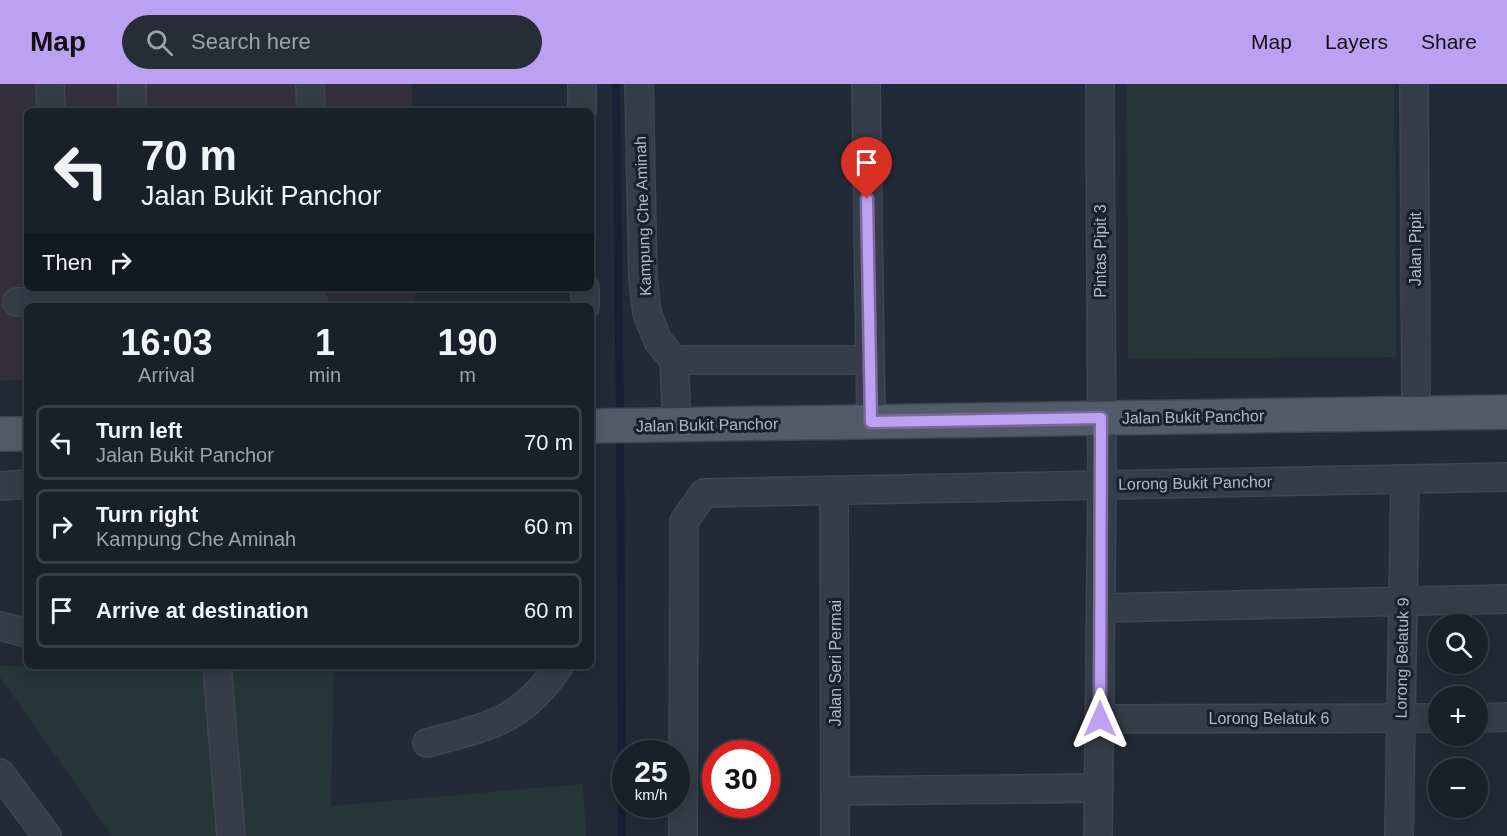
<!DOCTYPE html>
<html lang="en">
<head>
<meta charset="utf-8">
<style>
	body { margin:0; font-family:Arial,sans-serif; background:#272d35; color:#f1f3f6; height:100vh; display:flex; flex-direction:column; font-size:22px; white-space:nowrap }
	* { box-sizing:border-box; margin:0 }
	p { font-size:20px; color:#9fa3a8 }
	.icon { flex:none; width:33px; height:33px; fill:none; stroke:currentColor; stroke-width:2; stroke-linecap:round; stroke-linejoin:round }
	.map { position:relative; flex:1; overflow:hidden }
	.drawer { position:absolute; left:24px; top:219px; width:570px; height:366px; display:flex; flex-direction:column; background:#1a2029; border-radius:9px; box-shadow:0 3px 15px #0003,0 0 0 2px #383e46 }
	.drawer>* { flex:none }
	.banner { position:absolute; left:24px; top:24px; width:570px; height:183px; border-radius:9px; box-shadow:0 3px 15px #0003,0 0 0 2px #383e46; background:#1a2029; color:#f1f3f6; overflow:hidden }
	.controls { position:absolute; left:1428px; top:530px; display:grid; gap:12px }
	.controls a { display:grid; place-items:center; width:60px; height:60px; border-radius:50%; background:#1a2029; box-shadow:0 3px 15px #0003,0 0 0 2px #383e46; font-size:30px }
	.speed { position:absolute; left:612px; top:656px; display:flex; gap:12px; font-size:30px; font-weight:700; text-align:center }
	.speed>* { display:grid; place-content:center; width:78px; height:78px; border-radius:50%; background:#1a2029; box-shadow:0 3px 15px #0003,0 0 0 2px #383e46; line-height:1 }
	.speed small { font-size:15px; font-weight:400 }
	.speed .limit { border:9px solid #d22; background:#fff; color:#111 }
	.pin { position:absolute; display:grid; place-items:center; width:51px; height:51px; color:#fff; margin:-62px -26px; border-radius:50% 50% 50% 0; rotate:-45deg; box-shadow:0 0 6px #0007 }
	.pin .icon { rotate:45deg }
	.me { position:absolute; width:66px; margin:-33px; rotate:0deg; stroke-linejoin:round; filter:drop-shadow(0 0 4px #0008) }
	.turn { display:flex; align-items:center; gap:21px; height:126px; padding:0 18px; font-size:27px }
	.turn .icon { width:78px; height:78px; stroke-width:2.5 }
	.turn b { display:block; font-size:42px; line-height:51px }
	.then { display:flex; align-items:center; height:57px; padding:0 18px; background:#0003; gap:12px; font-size:22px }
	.eta { display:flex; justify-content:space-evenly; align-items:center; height:102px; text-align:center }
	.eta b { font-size:36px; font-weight:700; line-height:42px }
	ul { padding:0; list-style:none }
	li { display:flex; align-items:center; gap:18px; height:75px; margin:0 12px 9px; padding:0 6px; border:3px solid #383e46; border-radius:9px }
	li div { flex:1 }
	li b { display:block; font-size:22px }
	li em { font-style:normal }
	header { display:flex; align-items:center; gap:36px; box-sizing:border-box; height:84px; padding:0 30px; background:#bca0f2; color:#111 }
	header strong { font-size:28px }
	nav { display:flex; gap:33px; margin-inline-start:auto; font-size:21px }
	.search { width:420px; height:54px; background:#272d35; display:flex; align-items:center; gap:15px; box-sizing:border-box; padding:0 21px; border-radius:33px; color:#9fa3a8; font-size:22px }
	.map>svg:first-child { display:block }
	.medical { fill:#33303c }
	.green { fill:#253538 }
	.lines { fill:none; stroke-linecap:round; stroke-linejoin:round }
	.stream { stroke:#172134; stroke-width:8 }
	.minor-casing { stroke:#3f4551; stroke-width:30 }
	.major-casing { stroke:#3f4551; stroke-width:36 }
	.minor { stroke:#363c48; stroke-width:27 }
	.major { stroke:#545b68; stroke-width:33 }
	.route-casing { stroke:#7a689d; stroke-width:15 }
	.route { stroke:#bca0f2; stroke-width:10 }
	.labels { text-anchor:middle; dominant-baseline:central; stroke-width:6; stroke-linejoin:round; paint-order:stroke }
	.street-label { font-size:16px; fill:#b1b7c4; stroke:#1b212c }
</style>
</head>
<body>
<header>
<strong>Map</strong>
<div class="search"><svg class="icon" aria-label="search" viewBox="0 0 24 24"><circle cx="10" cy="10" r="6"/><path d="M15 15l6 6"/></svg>Search here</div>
<nav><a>Map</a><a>Layers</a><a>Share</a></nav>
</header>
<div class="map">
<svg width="1507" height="752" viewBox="0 0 1507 752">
	<rect width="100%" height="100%" fill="#232a37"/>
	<path class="medical" d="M0 0H412V27H27V204H415V222H27V296L0 297Z"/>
	<g class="green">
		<path d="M1127 0H1395L1396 273 1128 275Z"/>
		<path d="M0 582H334L331 722 583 700 586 752H112L0 593Z"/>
	</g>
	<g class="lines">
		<g class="stream">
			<path d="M616 0 620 335"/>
			<path d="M620 347 622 752"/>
		</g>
		<defs>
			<g id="minor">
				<path d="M50 0 51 27"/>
				<path d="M310 0 311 27"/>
				<path d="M582 0V27"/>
				<path d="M639 0 643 195 647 229 658 257 674 276H869"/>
				<path d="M866 0 871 338"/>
				<path d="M1414 0 1416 329"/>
				<path d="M132 27V0"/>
				<path d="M585 204V222"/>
				<path d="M17 218 313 219"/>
				<path d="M674 276 677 341"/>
				<path d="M0 402 27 400"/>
				<path d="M834 406 835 752"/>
				<path d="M1101 524 1507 515"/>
				<path d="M0 542 27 549"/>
				<path d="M217 582 231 752"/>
				<path d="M1478 634 1507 633"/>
				<path d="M1100 635 1438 634"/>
				<path d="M427 659C489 642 520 639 559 582"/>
				<path d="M0 689 47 752"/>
				<path d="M835 707 1099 704"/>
				<path d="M683 752 684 437 704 409 1507 393"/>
				<path d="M1098 752 1102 401 1100 0"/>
				<path d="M1399 752 1405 395"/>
			</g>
			<g id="major">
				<path d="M591 342 1507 328"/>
				<path d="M0 350H27"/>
			</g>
		</defs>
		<use href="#minor" class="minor-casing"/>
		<use href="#major" class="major-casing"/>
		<use href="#minor" class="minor"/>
		<use href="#major" class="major"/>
	</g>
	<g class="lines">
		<defs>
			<path id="route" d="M867 115 871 338 1101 334 1100 635"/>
		</defs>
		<use href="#route" class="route-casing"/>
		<use href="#route" class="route"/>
	</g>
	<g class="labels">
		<g class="street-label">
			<text transform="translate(643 132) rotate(-92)">Kampung Che Aminah</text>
			<text transform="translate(1415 165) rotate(-90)">Jalan Pipit</text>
			<text transform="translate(1100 167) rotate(-90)">Pintas Pipit 3</text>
			<text transform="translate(1193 333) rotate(-1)">Jalan Bukit Panchor</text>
			<text transform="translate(707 341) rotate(-1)">Jalan Bukit Panchor</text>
			<text transform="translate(1195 399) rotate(-1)">Lorong Bukit Panchor</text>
			<text transform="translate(1402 574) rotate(-89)">Lorong Belatuk 9</text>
			<text transform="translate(835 579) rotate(-90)">Jalan Seri Permai</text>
			<text x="1269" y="634">Lorong Belatuk 6</text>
		</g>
	</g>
</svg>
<div class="controls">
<a><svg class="icon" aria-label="search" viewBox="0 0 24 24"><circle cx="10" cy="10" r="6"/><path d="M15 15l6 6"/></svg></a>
<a>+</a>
<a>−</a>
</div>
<div class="speed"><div>25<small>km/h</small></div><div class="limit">30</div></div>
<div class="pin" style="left:867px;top:115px;background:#d93025"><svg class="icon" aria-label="arrive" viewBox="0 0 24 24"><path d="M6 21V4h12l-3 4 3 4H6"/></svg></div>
<svg class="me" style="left:1100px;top:635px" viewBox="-20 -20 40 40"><path d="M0-17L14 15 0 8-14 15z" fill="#bca0f2" stroke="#fff" stroke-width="4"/></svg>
<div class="banner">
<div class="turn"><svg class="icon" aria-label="left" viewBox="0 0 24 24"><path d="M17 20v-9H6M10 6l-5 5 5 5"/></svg><div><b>70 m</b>Jalan Bukit Panchor</div></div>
<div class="then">Then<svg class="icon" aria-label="right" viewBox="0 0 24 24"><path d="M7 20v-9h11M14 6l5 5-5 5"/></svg></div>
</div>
<section class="drawer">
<div class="eta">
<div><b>16:03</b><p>Arrival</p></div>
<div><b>1</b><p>min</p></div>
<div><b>190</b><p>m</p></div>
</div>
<ul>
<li><svg class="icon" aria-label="left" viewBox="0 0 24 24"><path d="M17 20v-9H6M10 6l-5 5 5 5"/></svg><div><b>Turn left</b><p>Jalan Bukit Panchor</p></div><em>70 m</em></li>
<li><svg class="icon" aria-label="right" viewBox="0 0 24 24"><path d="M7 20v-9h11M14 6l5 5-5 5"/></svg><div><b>Turn right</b><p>Kampung Che Aminah</p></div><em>60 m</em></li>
<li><svg class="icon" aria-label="arrive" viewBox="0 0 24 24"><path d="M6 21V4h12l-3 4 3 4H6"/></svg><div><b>Arrive at destination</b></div><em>60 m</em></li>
</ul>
</section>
</div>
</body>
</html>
